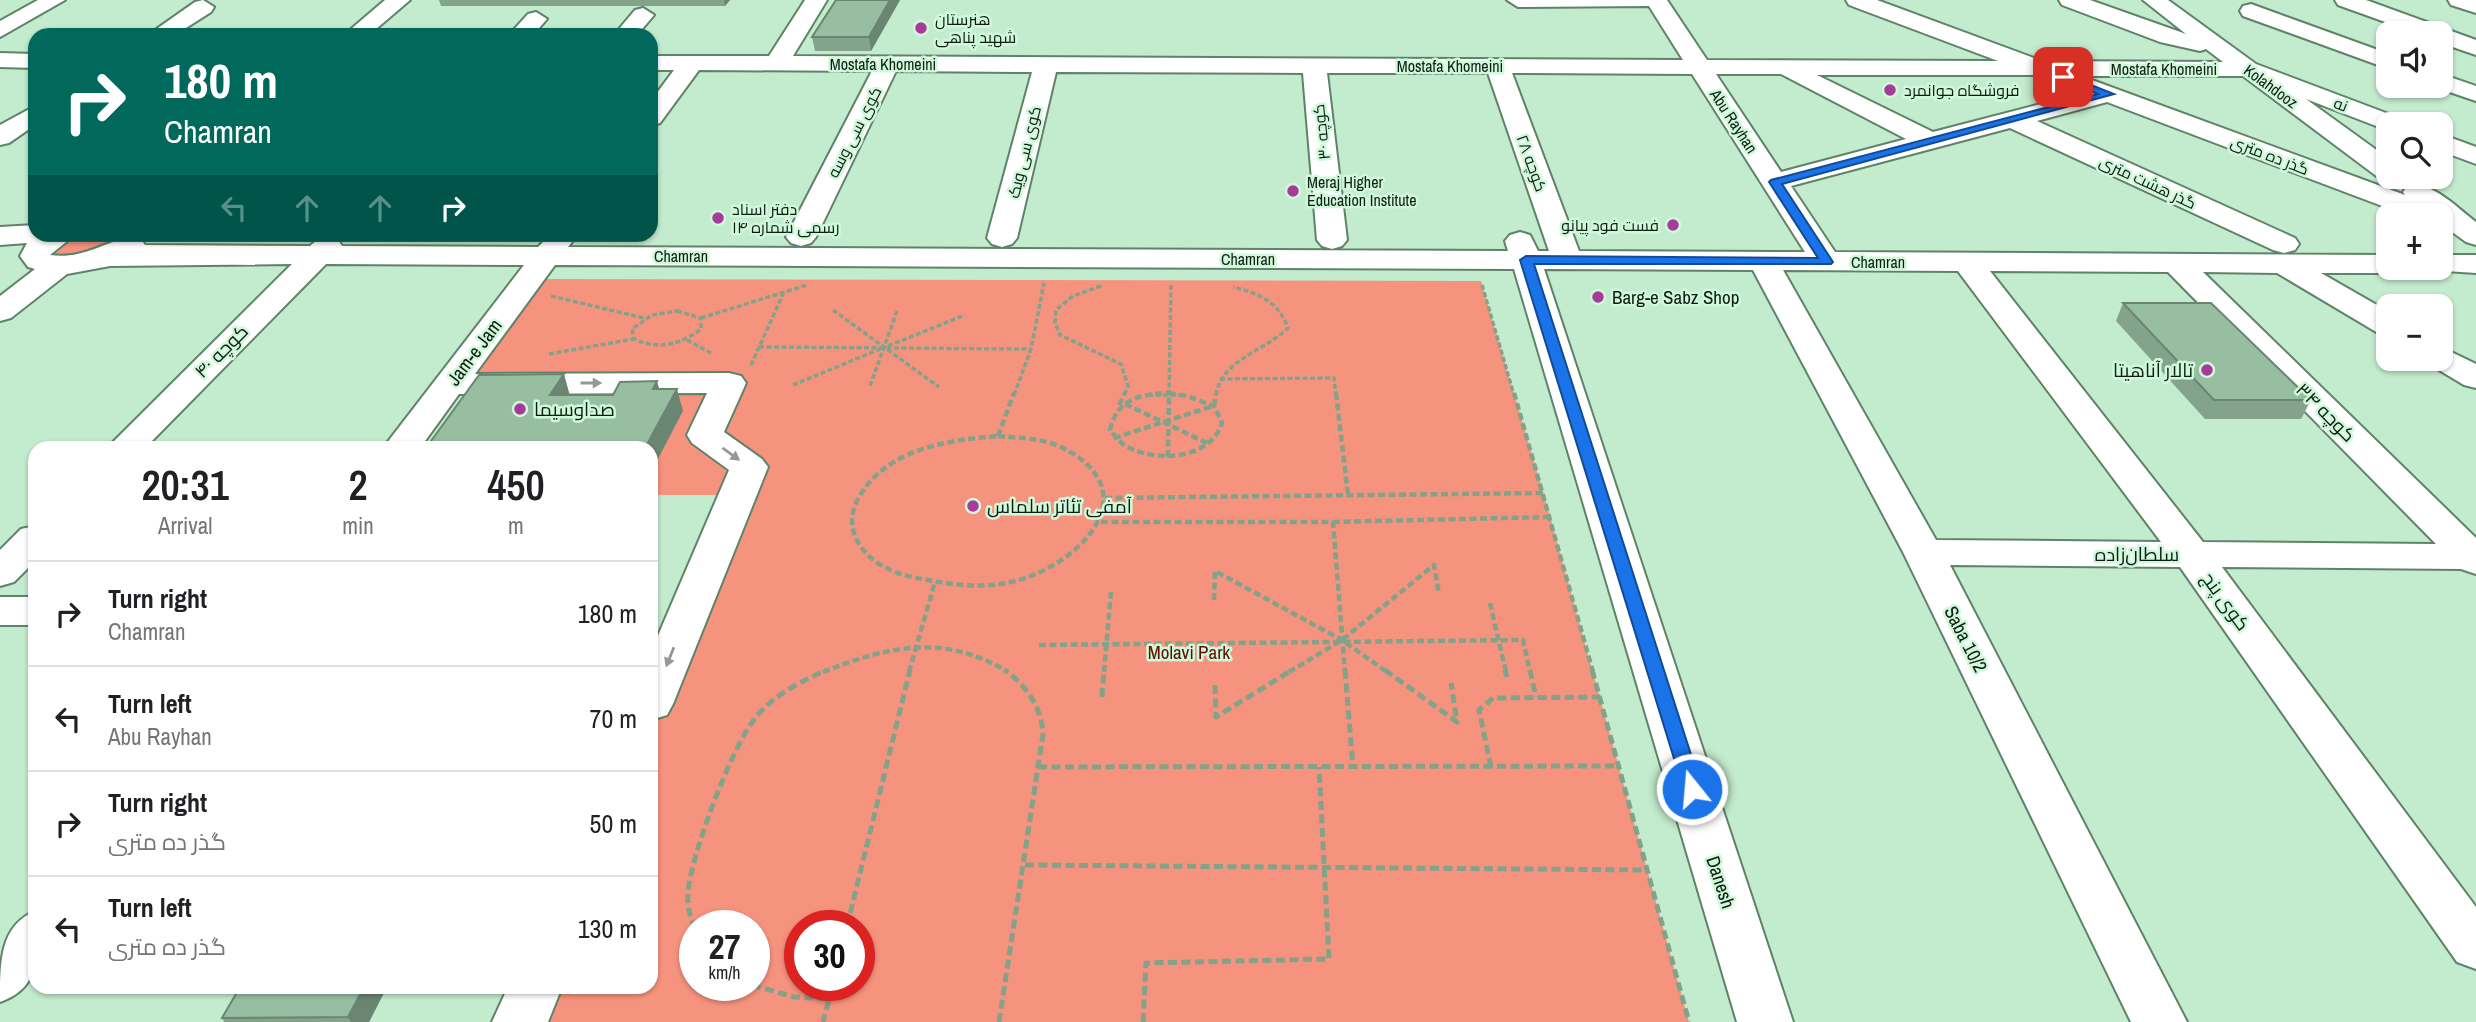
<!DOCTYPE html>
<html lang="en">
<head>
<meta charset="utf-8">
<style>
	body { margin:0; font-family:"Archivo Narrow",Cairo,sans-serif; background:#f6f6f6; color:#202124; height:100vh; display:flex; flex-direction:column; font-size:26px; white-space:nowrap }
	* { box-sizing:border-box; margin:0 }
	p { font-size:23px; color:#757577 }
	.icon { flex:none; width:38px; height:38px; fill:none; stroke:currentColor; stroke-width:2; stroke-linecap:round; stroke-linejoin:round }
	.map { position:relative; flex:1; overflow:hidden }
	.details { position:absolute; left:28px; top:441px; width:630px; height:553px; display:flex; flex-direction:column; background:#fff; border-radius:21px; box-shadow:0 2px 5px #0004 }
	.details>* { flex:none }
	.hud { position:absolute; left:28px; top:28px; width:630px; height:214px; border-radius:21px; box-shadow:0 2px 5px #0004; background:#00695c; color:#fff; overflow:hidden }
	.controls { position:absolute; left:2376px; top:21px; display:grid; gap:14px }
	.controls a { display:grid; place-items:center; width:77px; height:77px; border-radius:14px; background:#fff; box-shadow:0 2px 5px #0004; font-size:35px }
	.speed { position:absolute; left:679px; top:910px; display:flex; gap:14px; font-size:35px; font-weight:700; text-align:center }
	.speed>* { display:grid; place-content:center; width:91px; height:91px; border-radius:50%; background:#fff; box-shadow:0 2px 5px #0004; line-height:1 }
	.speed small { font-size:18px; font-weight:400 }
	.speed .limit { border:10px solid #d22; background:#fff; color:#111 }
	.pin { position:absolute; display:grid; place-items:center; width:60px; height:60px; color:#fff; margin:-30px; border-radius:14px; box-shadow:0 4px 10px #0006 }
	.me { position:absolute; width:77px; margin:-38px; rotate:343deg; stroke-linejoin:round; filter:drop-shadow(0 0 5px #0008) }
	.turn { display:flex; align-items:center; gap:24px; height:147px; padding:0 21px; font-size:32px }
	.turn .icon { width:91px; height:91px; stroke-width:2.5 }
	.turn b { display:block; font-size:49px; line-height:60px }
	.lanes { display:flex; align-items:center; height:66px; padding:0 21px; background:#0003; justify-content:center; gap:35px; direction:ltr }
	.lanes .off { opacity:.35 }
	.eta { display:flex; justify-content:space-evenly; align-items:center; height:119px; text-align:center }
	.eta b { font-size:42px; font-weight:600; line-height:49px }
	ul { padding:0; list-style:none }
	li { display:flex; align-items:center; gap:21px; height:105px; padding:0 21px; border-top:2px solid #e0e0e0 }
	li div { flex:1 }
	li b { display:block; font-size:26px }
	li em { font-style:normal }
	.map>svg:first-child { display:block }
	.green { fill:#f6937e; fill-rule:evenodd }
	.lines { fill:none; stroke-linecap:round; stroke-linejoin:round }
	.minor-casing { stroke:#5f8369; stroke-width:4 }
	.path-far2 { stroke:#83a28a; stroke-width:3.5; stroke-dasharray:5 2.5; stroke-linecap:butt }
	.path-far1 { stroke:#83a28a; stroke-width:4.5; stroke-dasharray:7 3.5; stroke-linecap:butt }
	.path { stroke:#83a28a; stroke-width:5; stroke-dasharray:9 4.5; stroke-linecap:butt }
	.minor { fill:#fff; fill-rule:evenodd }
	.wall { fill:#83a38b }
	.shaded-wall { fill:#6a8571 }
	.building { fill:#98bea2; stroke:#6a8571; stroke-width:2 }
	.oneway { fill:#939994 }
	.route { fill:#1a73e8; stroke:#114b97; stroke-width:2 }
	.poi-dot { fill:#a83b9a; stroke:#d0f8da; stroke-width:2.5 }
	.labels { text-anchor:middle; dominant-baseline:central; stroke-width:5; stroke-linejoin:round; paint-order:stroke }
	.far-poi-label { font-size:16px; fill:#0e1d12; stroke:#d0f8da; text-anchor:start }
	.far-street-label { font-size:16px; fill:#0e1d12; stroke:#d0f8da }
	.poi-label { font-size:19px; fill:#0e1d12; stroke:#d0f8da; text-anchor:start }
	.street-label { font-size:19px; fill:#0e1d12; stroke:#d0f8da }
	.park-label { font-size:19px; fill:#5e0f02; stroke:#d0f8da }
</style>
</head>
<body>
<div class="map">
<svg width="2476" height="1022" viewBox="0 0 2476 1022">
	<rect width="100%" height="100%" fill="#c3ebcd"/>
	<g class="green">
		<path d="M120 234 121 240 99 253 56 257 51 254V250L78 235Z"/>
		<path d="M546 279 1481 281 1547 505 1689 1022H513L528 987H651V700L738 495H651V448H538L577 386H467ZM695 926H754V985H695ZM800 926H859V985H800Z"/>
	</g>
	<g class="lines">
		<defs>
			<g id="minor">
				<path d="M38 0H65L0 37V21Z"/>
				<path d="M203 0 214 7 211 12 175 35H148L195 2Z"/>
				<path d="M385 0H410L369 35H344Z"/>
				<path d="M805 0H827L793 56 1683 60 1649 6 1518 7 1507 0H1667L1707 60 1998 61 1849 5 1846 0H1877L2042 61 2223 62 2206 49 2200 51 2160 42 2062 5 2059 0H2090L2186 34 2143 0H2168L2256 64 2402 119 2406 124H2389V131L2306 99 2389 159V177H2399L2389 180 2379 178 2243 76H2081L2405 195 2403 192 2407 186C2432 180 2457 208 2476 222V245L2466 242 2441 224V215H2406L2107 102 2037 121 2295 238 2299 244 2295 250 2284 253 2273 250 2010 128 1791 186 1835 252 2389 255V268H2402L2389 273H2321L2389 312V336L2378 333 2277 273 2203 272 2476 538V574L2461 569 2222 567 2476 907V969L2457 962 2180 567 1950 565 2187 1022H2131L1903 552 1753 270 1544 269 1793 1022H1737L1514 269 555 265 475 374 729 373 741 376 746 383 724 432 762 459 768 467 673 704 667 715 651 720V652L729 470 692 443 687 435 707 393 459 394 420 448H383L524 265 326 264 145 448H107L292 264 110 266 67 274 11 318 0 321V296L35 269 28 267 20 256 27 243 0 245V227L35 225V234H76L50 255C89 261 115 232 141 239L145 245 310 246C319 237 326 237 338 240L342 246 538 247 551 234 567 236 572 242 568 247 1508 251 1505 241 1510 235 1520 232 1530 235 1538 251H1549L1488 73H1327L1347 240 1342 246 1332 249 1322 246 1317 240 1303 73 1056 72 1017 238 1012 244 1002 247 992 244 987 238 1032 72 896 71 816 237 811 243 801 246 791 243 786 237 872 71 699 70 660 123 651 126V101L674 70H651V56H769ZM1512 73 1692 74 1805 252 1579 251ZM1716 74H1781L1906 139 1781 172ZM1817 75H2036L2083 93 1933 132ZM1783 270 1958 271 2161 542 1936 540ZM1990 271 2168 272 2436 544 2203 542Z"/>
				<path d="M2335 0H2366L2476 40V55L2441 43V33H2416L2338 5Z"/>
				<path d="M2448 0H2476V13L2451 5Z"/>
				<path d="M2251 4 2389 54V69L2243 16 2240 11 2243 6Z"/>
				<path d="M643 8 654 15 637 35H614L635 10Z"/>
				<path d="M536 12 547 19 533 35H509L528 14Z"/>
				<path d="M0 53 35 54V68L0 67Z"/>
				<path d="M2441 74 2476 86V101L2432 86H2441Z"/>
				<path d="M35 106V125L9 143 0 145V125Z"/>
				<path d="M2441 134 2476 147V164L2441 151Z"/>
				<path d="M2441 255H2476V273L2430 270 2428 268H2441Z"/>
				<path d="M2441 347 2476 364V388L2464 385 2429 364 2425 359H2441Z"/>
				<path d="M35 526V561L14 582 0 586V550L21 529Z"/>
				<rect x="0" y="597" width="35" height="28"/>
				<path d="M35 911C35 951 45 986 0 1002 0 961 0 926 35 911Z"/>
				<path d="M508 987H562L548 1022H492Z"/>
			</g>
		</defs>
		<use href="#minor" class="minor-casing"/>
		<g class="path-far2">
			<path d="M1482 285 1514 395"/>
			<path d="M1101 286 1073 296 1056 310 1055 323 1060 335 1121 364 1128 386 1124 395"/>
			<path d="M551 296 644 318"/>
			<path d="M833 310 939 387"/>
			<path d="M677 311 701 318V329C681 345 657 350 634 339L632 329 652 315Z"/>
			<path d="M701 318 807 285"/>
			<path d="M687 340 713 354"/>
			<path d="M888 346 965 315"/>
			<path d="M759 347 1031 349"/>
			<path d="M549 354 634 339"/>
			<path d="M751 365 783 294"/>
			<path d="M1220 379 1334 378 1336 395"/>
			<path d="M793 385 880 349"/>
			<path d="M870 386 897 311"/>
			<path d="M1014 395 1031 349 1044 283"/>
			<path d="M1148 395H1179"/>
			<path d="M1169 395 1171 283"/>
			<path d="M1216 395C1221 360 1266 350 1288 328 1278 301 1260 294 1233 287"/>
		</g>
		<g class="path-far1">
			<path d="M1169 393 1187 396 1214 406 1222 423C1210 460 1156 463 1126 446 1119 442 1115 436 1110 430 1117 399 1140 394 1169 393Z"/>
			<path d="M1336 393 1348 495"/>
			<path d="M1514 393 1593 672"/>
			<path d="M1125 404 1209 444"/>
			<path d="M1119 405 1125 393"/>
			<path d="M1214 406 1216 393"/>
			<path d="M998 436C1019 438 1042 438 1061 447 1154 493 1075 570 1007 583 982 588 953 585 928 580 902 576 874 568 859 544 850 530 850 513 858 499 885 449 947 440 998 436Z"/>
			<path d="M998 436 1014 393"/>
			<path d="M1114 438 1213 406"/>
			<path d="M1168 457 1169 393"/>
			<path d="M1105 498 1543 493"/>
			<path d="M1101 522H1333L1345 672"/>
			<path d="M1333 522 1549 517"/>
			<path d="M1214 600 1215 571 1342 640 1387 672"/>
			<path d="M1490 603 1506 672"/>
			<path d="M1039 645 1523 640 1530 672"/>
			<path d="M823 672C888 646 944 633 1008 672"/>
			<path d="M909 672 935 582"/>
			<path d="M1104 672 1111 592"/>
			<path d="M1289 672 1342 640 1434 565 1439 594"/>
		</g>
		<g class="path">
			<path d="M1345 670 1353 767"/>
			<path d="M1385 670 1457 722 1451 683"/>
			<path d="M1505 670 1507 677"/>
			<path d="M1530 670 1536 697"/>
			<path d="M1592 670 1689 1022"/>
			<path d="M1215 685 1216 717 1292 670"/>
			<path d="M1102 697 1104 670"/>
			<path d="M1038 767 1618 766"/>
			<path d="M1491 767 1479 710 1493 698 1600 697"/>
			<path d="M1025 865 1647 870"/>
			<path d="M847 926 910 670"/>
			<path d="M695 929C690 917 687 906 688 892 691 855 732 746 756 717 774 695 801 681 827 670"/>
			<path d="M752 985 794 997 829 999 823 1022"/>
			<path d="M829 999 833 985"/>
			<path d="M999 1022 1043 734C1042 708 1026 685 1005 670"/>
			<path d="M1143 1022 1146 963 1329 959 1319 767"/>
		</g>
		<use href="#minor" class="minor"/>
	</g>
	<g class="wall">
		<path d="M439 0H730L725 6H441Z"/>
		<path d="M900 0 871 51H815L812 37Z"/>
		<path d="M2123 303 2311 400 2301 419H2205L2116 321Z"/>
		<path d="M387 987 369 1022H224L222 1018Z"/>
	</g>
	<g class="shaded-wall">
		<path d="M724 0H730L725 6Z"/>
		<path d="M890 0H900L871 51 869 37Z"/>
		<path d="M564 374 570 396 550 395Z"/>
		<path d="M657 381 663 403 653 389Z"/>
		<path d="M677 389 683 411 651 472V448H645Z"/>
		<path d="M364 987H387L369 1022H351L348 1017Z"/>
	</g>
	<g class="building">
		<path d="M836 0H890L869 37H812Z"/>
		<path d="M2123 303H2211L2311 400H2214Z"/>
		<path d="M564 374 550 395H613L620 382 657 381 653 389H677L645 448H426L479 375Z"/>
		<path d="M240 987H364L348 1017 222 1018Z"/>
	</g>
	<defs><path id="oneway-solid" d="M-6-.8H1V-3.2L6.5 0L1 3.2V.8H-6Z" transform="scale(1.75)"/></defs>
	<g class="oneway">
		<use href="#oneway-solid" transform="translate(591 383)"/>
		<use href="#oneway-solid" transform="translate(731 454) rotate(36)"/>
		<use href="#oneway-solid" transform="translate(670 657) rotate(112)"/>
	</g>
	<path class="route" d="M2063 74 2114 94 1782 184 1833 262 1831 264H1534L1702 789 1699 794H1685L1520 260 1526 256 1818 258 1769 182 1771 180 2098 94 2059 79Z"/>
	<g class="poi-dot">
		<circle cx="921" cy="28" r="7"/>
		<circle cx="1890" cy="90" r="7"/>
		<circle cx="1293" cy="191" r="7"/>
		<circle cx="718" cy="218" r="7"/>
		<circle cx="1673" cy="225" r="7"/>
		<circle cx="1598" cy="297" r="7"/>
		<circle cx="2207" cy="370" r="7"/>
		<circle cx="520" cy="409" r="7"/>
		<circle cx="973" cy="506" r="7"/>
	</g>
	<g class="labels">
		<g class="far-poi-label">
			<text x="935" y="19">هنرستان<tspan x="935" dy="18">شهید پناهی</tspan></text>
			<text x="1904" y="90">فروشگاه جوانمرد</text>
			<text x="1307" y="182">Meraj Higher<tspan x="1307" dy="18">Education Institute</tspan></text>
			<text x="732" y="209">دفتر اسناد<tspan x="732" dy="18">رسمی شماره ۱۴</tspan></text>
			<text x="1659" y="225" text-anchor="end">فست فود پیانو</text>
		</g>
		<g class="far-street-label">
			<text x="883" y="64">Mostafa Khomeini</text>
			<text x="1450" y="66">Mostafa Khomeini</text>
			<text x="2164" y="69">Mostafa Khomeini</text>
			<text transform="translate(2271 86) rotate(36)">Kolahdooz</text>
			<text transform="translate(2341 104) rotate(21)">نه</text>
			<text transform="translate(1734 121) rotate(57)">Abu Rayhan</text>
			<text transform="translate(854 132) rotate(-63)">کوی سی وسه</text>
			<text transform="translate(1321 132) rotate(-96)">کوچه ۳۰</text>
			<text transform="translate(1024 152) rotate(-76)">کوی سی ویک</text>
			<text transform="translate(2270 155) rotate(21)">گذر ده متری</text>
			<text transform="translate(1532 163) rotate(70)">کوچه ۲۸</text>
			<text transform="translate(2148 182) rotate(25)">گذر هشت متری</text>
			<text x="681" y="256">Chamran</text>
			<text x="1248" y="259">Chamran</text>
			<text x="1878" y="262">Chamran</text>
		</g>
		<g class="poi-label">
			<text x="1612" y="297">Barg-e Sabz Shop</text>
			<text x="2193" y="370" text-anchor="end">تالار آناهیتا</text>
			<text x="534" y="409">صداوسیما</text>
			<text x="987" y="506">آمفی تئاتر سلماس</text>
		</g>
		<g class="street-label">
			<text transform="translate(221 351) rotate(-45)">کوچه ۴۰</text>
			<text transform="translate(474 352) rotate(-53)">Jam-e Jam</text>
			<text transform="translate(2326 412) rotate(45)">کوچه ۳۴</text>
			<text x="2137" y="554">سلطان‌زاده</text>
			<text transform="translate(2226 601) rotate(54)">کوی پنج</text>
			<text transform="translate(1966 639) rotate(63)">Saba 10/2</text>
			<text transform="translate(1721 882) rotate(72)">Danesh</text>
		</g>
		<g class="park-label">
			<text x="1189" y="652">Molavi Park</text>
		</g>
	</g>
</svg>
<div class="controls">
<a><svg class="icon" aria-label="sound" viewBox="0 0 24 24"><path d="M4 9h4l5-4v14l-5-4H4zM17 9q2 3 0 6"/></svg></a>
<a><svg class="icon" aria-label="search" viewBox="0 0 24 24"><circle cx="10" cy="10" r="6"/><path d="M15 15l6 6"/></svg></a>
<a>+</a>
<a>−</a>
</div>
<div class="speed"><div>27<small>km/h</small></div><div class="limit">30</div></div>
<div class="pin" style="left:2063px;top:77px;background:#d93025"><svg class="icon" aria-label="arrive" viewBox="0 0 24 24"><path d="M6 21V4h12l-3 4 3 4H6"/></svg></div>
<svg class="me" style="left:1692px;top:789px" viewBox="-20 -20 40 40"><circle r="17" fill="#1a73e8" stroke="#fff" stroke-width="3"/><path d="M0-11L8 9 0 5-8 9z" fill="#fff"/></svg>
<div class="hud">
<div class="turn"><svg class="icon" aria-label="right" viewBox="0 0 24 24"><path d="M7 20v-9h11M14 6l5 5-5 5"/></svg><div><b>180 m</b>Chamran</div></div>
<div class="lanes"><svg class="icon off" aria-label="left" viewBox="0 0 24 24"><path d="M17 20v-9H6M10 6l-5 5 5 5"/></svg><svg class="icon off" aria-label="ahead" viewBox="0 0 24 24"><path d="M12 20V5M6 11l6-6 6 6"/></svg><svg class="icon off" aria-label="ahead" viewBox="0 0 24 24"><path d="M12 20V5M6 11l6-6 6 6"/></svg><svg class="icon" aria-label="right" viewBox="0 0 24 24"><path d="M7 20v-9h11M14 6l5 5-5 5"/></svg></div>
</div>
<section class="details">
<div class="eta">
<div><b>20:31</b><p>Arrival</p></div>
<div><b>2</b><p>min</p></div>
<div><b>450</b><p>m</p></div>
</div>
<ul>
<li><svg class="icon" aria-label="right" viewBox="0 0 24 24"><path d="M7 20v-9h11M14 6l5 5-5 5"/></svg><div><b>Turn right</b><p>Chamran</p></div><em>180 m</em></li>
<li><svg class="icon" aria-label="left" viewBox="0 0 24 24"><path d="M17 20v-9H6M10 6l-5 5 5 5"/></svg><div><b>Turn left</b><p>Abu Rayhan</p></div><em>70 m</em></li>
<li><svg class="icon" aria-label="right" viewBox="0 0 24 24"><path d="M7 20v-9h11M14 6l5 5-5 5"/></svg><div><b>Turn right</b><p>گذر ده متری</p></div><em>50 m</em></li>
<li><svg class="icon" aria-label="left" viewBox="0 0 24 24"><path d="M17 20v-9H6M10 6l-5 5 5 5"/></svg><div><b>Turn left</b><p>گذر ده متری</p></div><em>130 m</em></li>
</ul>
</section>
</div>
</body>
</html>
